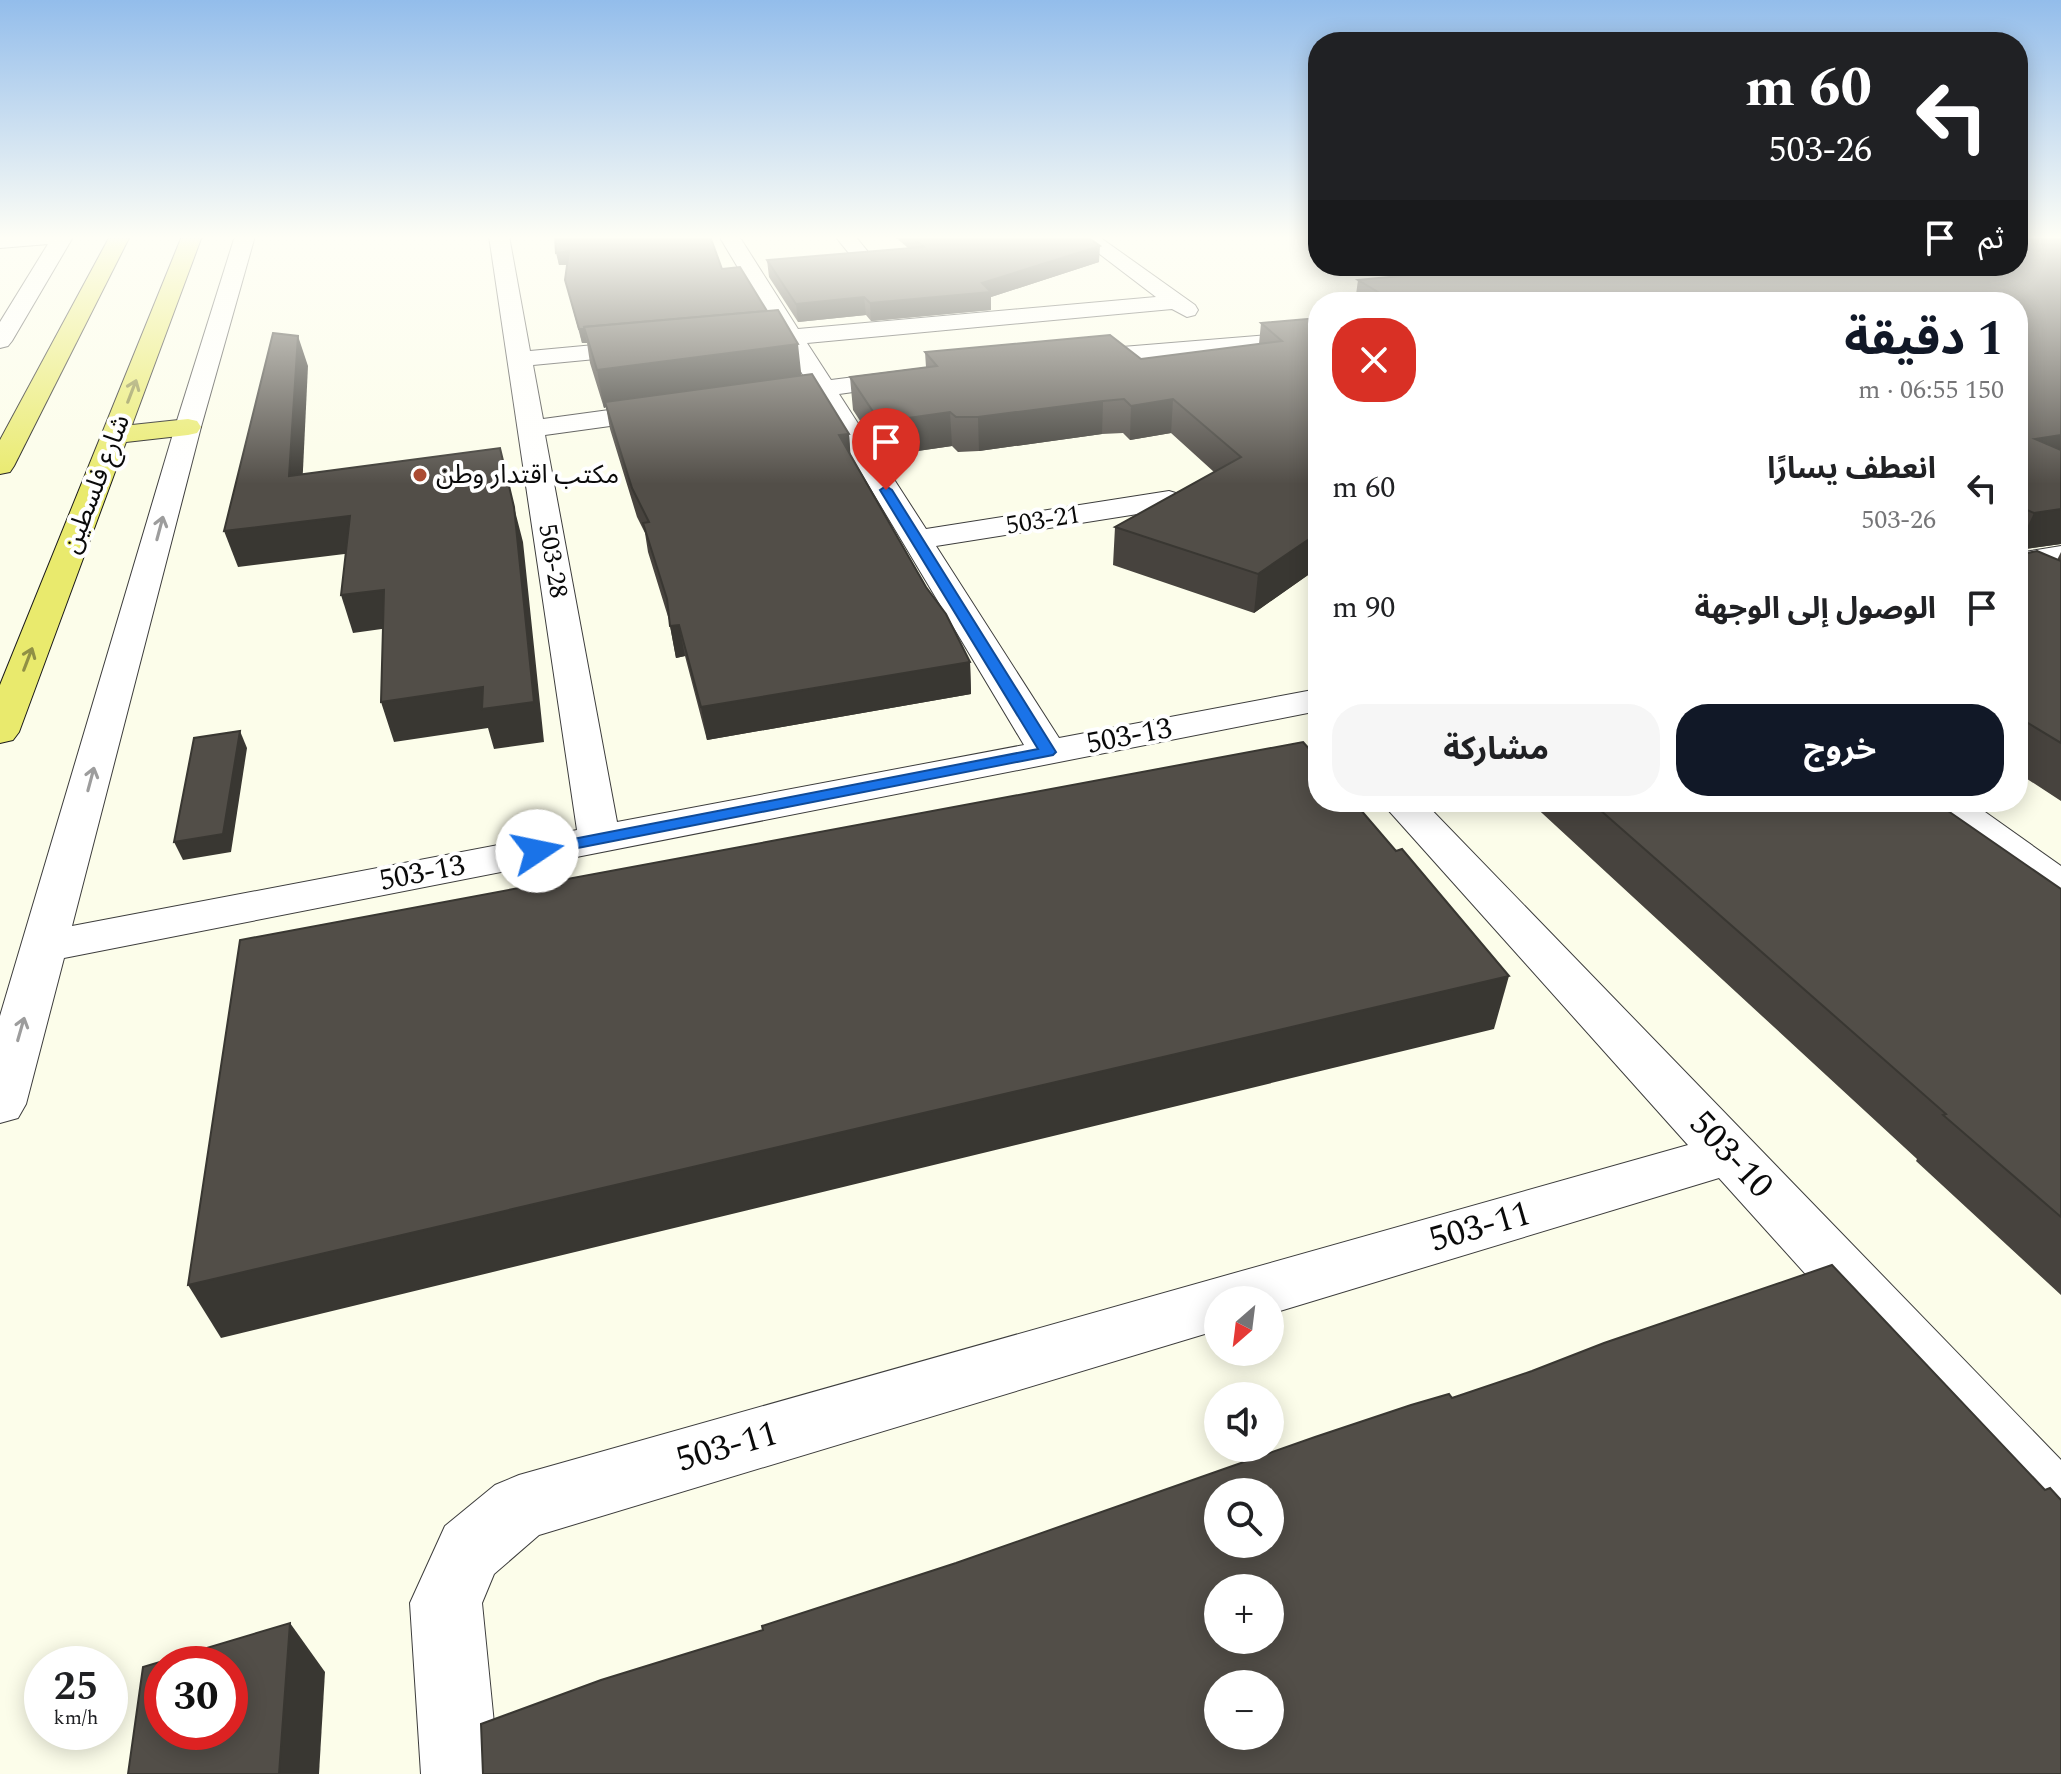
<!DOCTYPE html>
<html lang="ar">
<head>
<meta charset="utf-8">
<style>
	body { margin:0; font-family:Spectral,"Noto Sans Arabic",serif; background:#f6f6f6; color:#202124; direction:rtl; height:100vh; display:flex; flex-direction:column; font-size:30px; white-space:nowrap }
	* { box-sizing:border-box; margin:0 }
	p { font-size:26px; color:#757577 }
	.icon { flex:none; width:44px; height:44px; fill:none; stroke:currentColor; stroke-width:2; stroke-linecap:round; stroke-linejoin:round }
	.map { position:relative; flex:1; overflow:hidden; direction:ltr }
	.side { position:absolute; left:1308px; top:292px; width:720px; height:520px; display:flex; flex-direction:column; background:#fff; border-radius:32px; box-shadow:0 4px 20px #0003; direction:rtl }
	.side>* { flex:none }
	.banner { position:absolute; left:1308px; top:32px; width:720px; height:244px; border-radius:32px; box-shadow:0 4px 20px #0003; direction:rtl; background:#202124; color:#fff; overflow:hidden }
	.needle { width:52px; rotate:208deg }
	.controls { position:absolute; left:1204px; top:1286px; display:grid; gap:16px }
	.controls a { display:grid; place-items:center; width:80px; height:80px; border-radius:50%; background:#fff; box-shadow:0 4px 20px #0003; font-size:40px }
	.speed { position:absolute; left:24px; top:1646px; display:flex; gap:16px; font-size:40px; font-weight:700; text-align:center }
	.speed>* { display:grid; place-content:center; width:104px; height:104px; border-radius:50%; background:#fff; box-shadow:0 4px 20px #0003; line-height:1 }
	.speed small { font-size:20px; font-weight:400 }
	.speed .limit { border:12px solid #d22; background:#fff; color:#111 }
	.pin { position:absolute; display:grid; place-items:center; width:68px; height:68px; color:#fff; margin:-82px -34px; border-radius:50% 50% 50% 0; rotate:-45deg; box-shadow:0 0 8px #0007 }
	.pin .icon { rotate:45deg }
	.me { position:absolute; width:88px; margin:-44px; rotate:79deg; stroke-linejoin:round; filter:drop-shadow(0 0 6px #0008) }
	.turn { display:flex; align-items:center; gap:28px; height:168px; padding:0 24px; font-size:36px }
	.turn .icon { width:104px; height:104px; stroke-width:2.5 }
	.turn b { display:block; font-size:56px; line-height:68px }
	.then { display:flex; align-items:center; height:76px; padding:0 24px; background:#0003; gap:16px; font-size:30px }
	.round { display:grid; place-items:center; flex:none; width:84px; height:84px; border-radius:32px; background:#f6f6f6 }
	.summary { display:flex; align-items:center; justify-content:space-between; height:136px; padding:0 24px }
	h1 { font-size:48px; font-weight:700; line-height:60px; color:#111827 }
	.primary-button { display:flex; gap:16px; margin-top:auto; padding:16px 24px }
	.primary-button a { flex:1; height:92px; border-radius:32px; background:#111827; color:#fff; font-size:32px; font-weight:700; line-height:92px; text-align:center }
	.primary-button a+a { background:#f6f6f6; color:#202124 }
	ul { padding:0; list-style:none }
	li { display:flex; align-items:center; gap:24px; height:120px; padding:0 24px }
	li div { flex:1 }
	li b { display:block; font-size:30px }
	li em { font-style:normal }
	.map>svg:first-child { display:block }
	.lines { fill:none; stroke-linecap:round; stroke-linejoin:round }
	.street-casing { stroke:#3d3d3d; stroke-width:2 }
	.primary-casing { stroke:#1b1b1b; stroke-width:2 }
	.street { fill:#fff; fill-rule:evenodd }
	.primary { fill:#e9ea6d; fill-rule:evenodd }
	.wall { fill:#47433e }
	.shaded-wall { fill:#393732 }
	.building { fill:#524e48; stroke:#393732; stroke-width:2; fill-rule:evenodd }
	.oneway { stroke:#909045 }
	.oneway2 { stroke:#9d9d9d }
	.route { fill:#1a73e8; stroke:#114b97; stroke-width:2 }
	.poi-dot { fill:#ab4b32; stroke:#fff; stroke-width:3 }
	.labels { text-anchor:middle; dominant-baseline:central; stroke-width:8; stroke-linejoin:round; paint-order:stroke }
	.far-poi-label { font-size:26px; fill:#0a0a0a; stroke:#fff; text-anchor:start }
	.far-street-label { font-size:26px; fill:#0a0a0a; stroke:#fff }
	.street-label { font-size:30px; fill:#0a0a0a; stroke:#fff }
	.near-street-label { font-size:36px; fill:#0a0a0a; stroke:#fff }
</style>
</head>
<body>
<div class="map">
<svg width="2061" height="1774" viewBox="0 0 2061 1774">
	<rect width="100%" height="100%" fill="#fcfdea"/>
	<g class="lines">
		<defs>
			<g id="street">
				<path d="M0 236 73 237 12 341 8 346 0 348V322L48 244 0 248Z"/>
				<path d="M235 236H255L201 427 72 926 577 830 489 236H509L530 351 648 340 656 342 660 347 656 352 648 354 533 365 543 419 668 402 677 404 681 410 677 416 668 418 545 435 617 822 1024 745 816 397 764 405 755 402 751 397 755 392 808 383 784 344 733 347 725 345 721 340 725 335 776 331 719 236H739L798 329 1156 297 1076 236H1098L1195 305 1198 310 1195 315 1187 317 1172 309 807 343 831 380 910 370 919 372 922 377 919 382 910 384 839 394 926 529 1169 491 1179 494 1184 500 1179 506 1169 509 936 546 1059 738 1318 689V711L64 958 26 1104 18 1118 0 1123V1016L175 427Z"/>
				<path d="M835 236H855L873 258 863 264 856 262Z"/>
				<path d="M1318 331V345L1073 365 1065 363 1061 358 1065 353 1073 351Z"/>
				<path d="M2061 546V564L2018 573V553Z"/>
				<path d="M1381 802H1424L2061 1460V1541L2037 1531 1719 1178 1270 1314V1300H1218V1330L539 1535 494 1574 482 1603 499 1774H421L410 1603 445 1526 495 1485 519 1475 1688 1145Z"/>
				<path d="M1924 802H1971L2061 866V901L2045 897 1930 811Z"/>
			</g>
			<g id="primary">
				<path d="M110 236H130L14 466 10 472 0 474V440Z"/>
				<path d="M182 236H202L132 425 188 419 197 421 201 427 197 433 188 435 126 442 19 732 13 740 0 743V685Z"/>
			</g>
		</defs>
		<use href="#street" class="street-casing"/>
		<use href="#primary" class="primary-casing"/>
		<use href="#street" class="street"/>
		<use href="#primary" class="primary"/>
	</g>
	<g class="wall">
		<path d="M540 236H710L722 269 802 376 849 434 850 455 970 662 971 694 707 740 685 656 676 658 669 620 648 552 645 533 637 517 610 429 606 407 604 408 590 363 587 343H582L565 280 567 265H559L555 237 541 238Z"/>
		<path d="M894 236H1086L1099 262 991 297V310L871 321 866 315 798 322 769 277 767 260 908 248Z"/>
		<path d="M2061 236V544L2018 550V302H1355L1358 280Z"/>
		<path d="M1318 318V568L1254 613 1113 565 1115 527 1214 472 1171 433 1130 440 1123 433 1102 434 979 451 958 452 952 446 883 456 853 410 850 377 926 367 925 352 1141 359 1259 344 1261 323Z"/>
		<path d="M2061 552V801L2018 773V555L2057 560Z"/>
		<path d="M1530 802H1935L2061 889V1295L1916 1161 1917 1159Z"/>
	</g>
	<g class="shaded-wall">
		<path d="M540 236H556V237L541 238Z"/>
		<path d="M1100 246 1099 262 991 297V310L871 321 870 303 982 283Z"/>
		<path d="M569 251 572 264 559 265 556 253Z"/>
		<path d="M864 297 866 315 798 322 796 304Z"/>
		<path d="M579 329H584L587 343H582Z"/>
		<path d="M298 336 308 366 301 511 289 476Z"/>
		<path d="M798 344 802 381 605 402 606 407 604 408 597 370Z"/>
		<path d="M1173 399 1171 433 1130 440 1131 406Z"/>
		<path d="M1103 401 1102 434 979 451 978 417Z"/>
		<path d="M950 412 952 446 883 456 880 422Z"/>
		<path d="M849 434 851 461 839 435Z"/>
		<path d="M2061 435V467L2035 439Z"/>
		<path d="M514 507 523 542 544 742 494 749 488 728 394 742 381 702Z"/>
		<path d="M2061 509V544L2018 550V547L2034 513Z"/>
		<path d="M350 516 361 552 238 567 224 531Z"/>
		<path d="M1318 533V568L1254 613 1258 574Z"/>
		<path d="M384 590 396 627 353 633 341 595Z"/>
		<path d="M679 625 685 656 676 658 670 626Z"/>
		<path d="M970 662 971 694 707 740 701 707Z"/>
		<path d="M240 731 247 748 231 852 183 860 174 842Z"/>
		<path d="M1509 976 1494 1029 221 1338 188 1285Z"/>
		<path d="M290 1623 325 1672 319 1774H279Z"/>
	</g>
	<g class="building">
		<path d="M555 236H710L722 269 740 267 767 311 584 327V329H579L565 280 569 251 556 253Z"/>
		<path d="M911 236H1086L1100 246 982 283 991 292 870 303 864 297 796 304 767 260 924 247Z"/>
		<path d="M2018 236H2061V435L2035 439 2061 450V509L2034 513 2018 506V302H1395L1358 280 1505 266 1514 271 1558 266H2018Z"/>
		<path d="M778 310 798 344 597 370 584 327Z"/>
		<path d="M1318 318V533L1258 574 1115 527 1241 457 1173 399 1131 406 1124 399 1103 401 978 417H956L950 412 880 422 850 377 937 366 925 352 1110 335 1141 359 1282 341 1261 323Z"/>
		<path d="M273 333 298 336 289 476 500 448 514 507 534 702 482 709 483 687 381 702 384 590 341 595 350 516 224 531Z"/>
		<path d="M812 374 849 434 839 435 926 587 946 614 970 662 701 707 679 625 670 626 667 599 643 523 649 522 632 488 605 402Z"/>
		<path d="M2037 551 2061 561V743L2018 717V555Z"/>
		<path d="M240 731 223 834 174 842 194 738Z"/>
		<path d="M1303 742 1318 759V802H1354L1396 851 1402 849 1509 976 188 1285 240 940Z"/>
		<path d="M1591 802H1935L2061 889V1217L1943 1115 1946 1114Z"/>
		<path d="M1832 1265 2045 1490 2050 1488 2061 1500V1774H483L481 1724 601 1680 763 1630 762 1626 956 1563 1315 1437 1411 1405 1449 1394 1452 1398 1532 1371 1604 1343ZM1218 1492H1270V1544H1218ZM1218 1588H1270V1640H1218ZM1218 1684H1270V1736H1218Z"/>
		<path d="M290 1623 279 1774H128L143 1667ZM162 1664H230V1732H162Z"/>
	</g>
	<defs><path id="oneway-shaft" d="M-6 0H5M1.5-3L5.5 0L1.5 3" fill="none" stroke-width="1.6" stroke-linecap="round" stroke-linejoin="round" transform="scale(2)"/></defs>
	<g class="oneway">
		<use href="#oneway-shaft" transform="translate(132 391) rotate(-69)"/>
		<use href="#oneway-shaft" transform="translate(28 659) rotate(-69)"/>
	</g>
	<g class="oneway2">
		<use href="#oneway-shaft" transform="translate(160 528) rotate(-75)"/>
		<use href="#oneway-shaft" transform="translate(91 779) rotate(-75)"/>
		<use href="#oneway-shaft" transform="translate(21 1029) rotate(-74)"/>
	</g>
	<linearGradient id="sky" x2="0" y2="1"><stop stop-color="#93bdeb"/><stop offset="0.49" stop-color="#fefef6"/><stop offset="1" stop-color="#fefef6" stop-opacity="0"/></linearGradient>
	<rect width="2061" height="484" fill="url(#sky)"/>
	<path class="route" d="M886 486 892 490 1056 752 1053 755 537 856 531 855 528 851 531 847 537 846 1038 749 880 490Z"/>
	<circle class="poi-dot" cx="420" cy="475" r="8"/>
	<g class="labels">
		<g class="far-poi-label">
			<text x="436" y="475">مكتب اقتدار وطن</text>
		</g>
		<g class="far-street-label">
			<text transform="translate(96 484) rotate(-69)">شارع فلسطين</text>
			<text transform="translate(1043 520) rotate(-9)">503-21</text>
			<text transform="translate(553 561) rotate(81)">503-28</text>
		</g>
		<g class="street-label">
			<text transform="translate(1129 736) rotate(-11)">503-13</text>
			<text transform="translate(422 873) rotate(-11)">503-13</text>
		</g>
		<g class="near-street-label">
			<text transform="translate(1731 1155) rotate(47)">503-10</text>
			<text transform="translate(1480 1227) rotate(-16)">503-11</text>
			<text transform="translate(727 1447) rotate(-16)">503-11</text>
		</g>
	</g>
</svg>
<div class="controls">
<a><svg class="needle" viewBox="-14 -14 28 28"><path d="M0-13l5 13h-10z" fill="#e53935"/><path d="M0 13l5-13h-10z" fill="#757577"/></svg></a>
<a><svg class="icon" aria-label="sound" viewBox="0 0 24 24"><path d="M4 9h4l5-4v14l-5-4H4zM17 9q2 3 0 6"/></svg></a>
<a><svg class="icon" aria-label="search" viewBox="0 0 24 24"><circle cx="10" cy="10" r="6"/><path d="M15 15l6 6"/></svg></a>
<a>+</a>
<a>−</a>
</div>
<div class="speed"><div>25<small>km/h</small></div><div class="limit">30</div></div>
<div class="pin" style="left:886px;top:490px;background:#d93025"><svg class="icon" aria-label="arrive" viewBox="0 0 24 24"><path d="M6 21V4h12l-3 4 3 4H6"/></svg></div>
<svg class="me" style="left:537px;top:851px" viewBox="-20 -20 40 40"><circle r="19" fill="#fff"/><path d="M0-13L10 11 0 6-10 11z" fill="#1a73e8"/></svg>
<div class="banner">
<div class="turn"><svg class="icon" aria-label="left" viewBox="0 0 24 24"><path d="M17 20v-9H6M10 6l-5 5 5 5"/></svg><div><b>60 m</b>503-26</div></div>
<div class="then">ثم<svg class="icon" aria-label="arrive" viewBox="0 0 24 24"><path d="M6 21V4h12l-3 4 3 4H6"/></svg></div>
</div>
<section class="side">
<div class="summary"><div><h1>1 دقيقة</h1><p>150 m · 06:55</p></div><a class="round" style="background:#d93025;color:#fff"><svg class="icon" aria-label="close" viewBox="0 0 24 24"><path d="M6 6l12 12M18 6L6 18"/></svg></a></div>
<ul>
<li><svg class="icon" aria-label="left" viewBox="0 0 24 24"><path d="M17 20v-9H6M10 6l-5 5 5 5"/></svg><div><b>انعطف يسارًا</b><p>503-26</p></div><em>60 m</em></li>
<li><svg class="icon" aria-label="arrive" viewBox="0 0 24 24"><path d="M6 21V4h12l-3 4 3 4H6"/></svg><div><b>الوصول إلى الوجهة</b></div><em>90 m</em></li>
</ul>
<div class="primary-button"><a>خروج</a><a>مشاركة</a></div>
</section>
</div>
</body>
</html>
